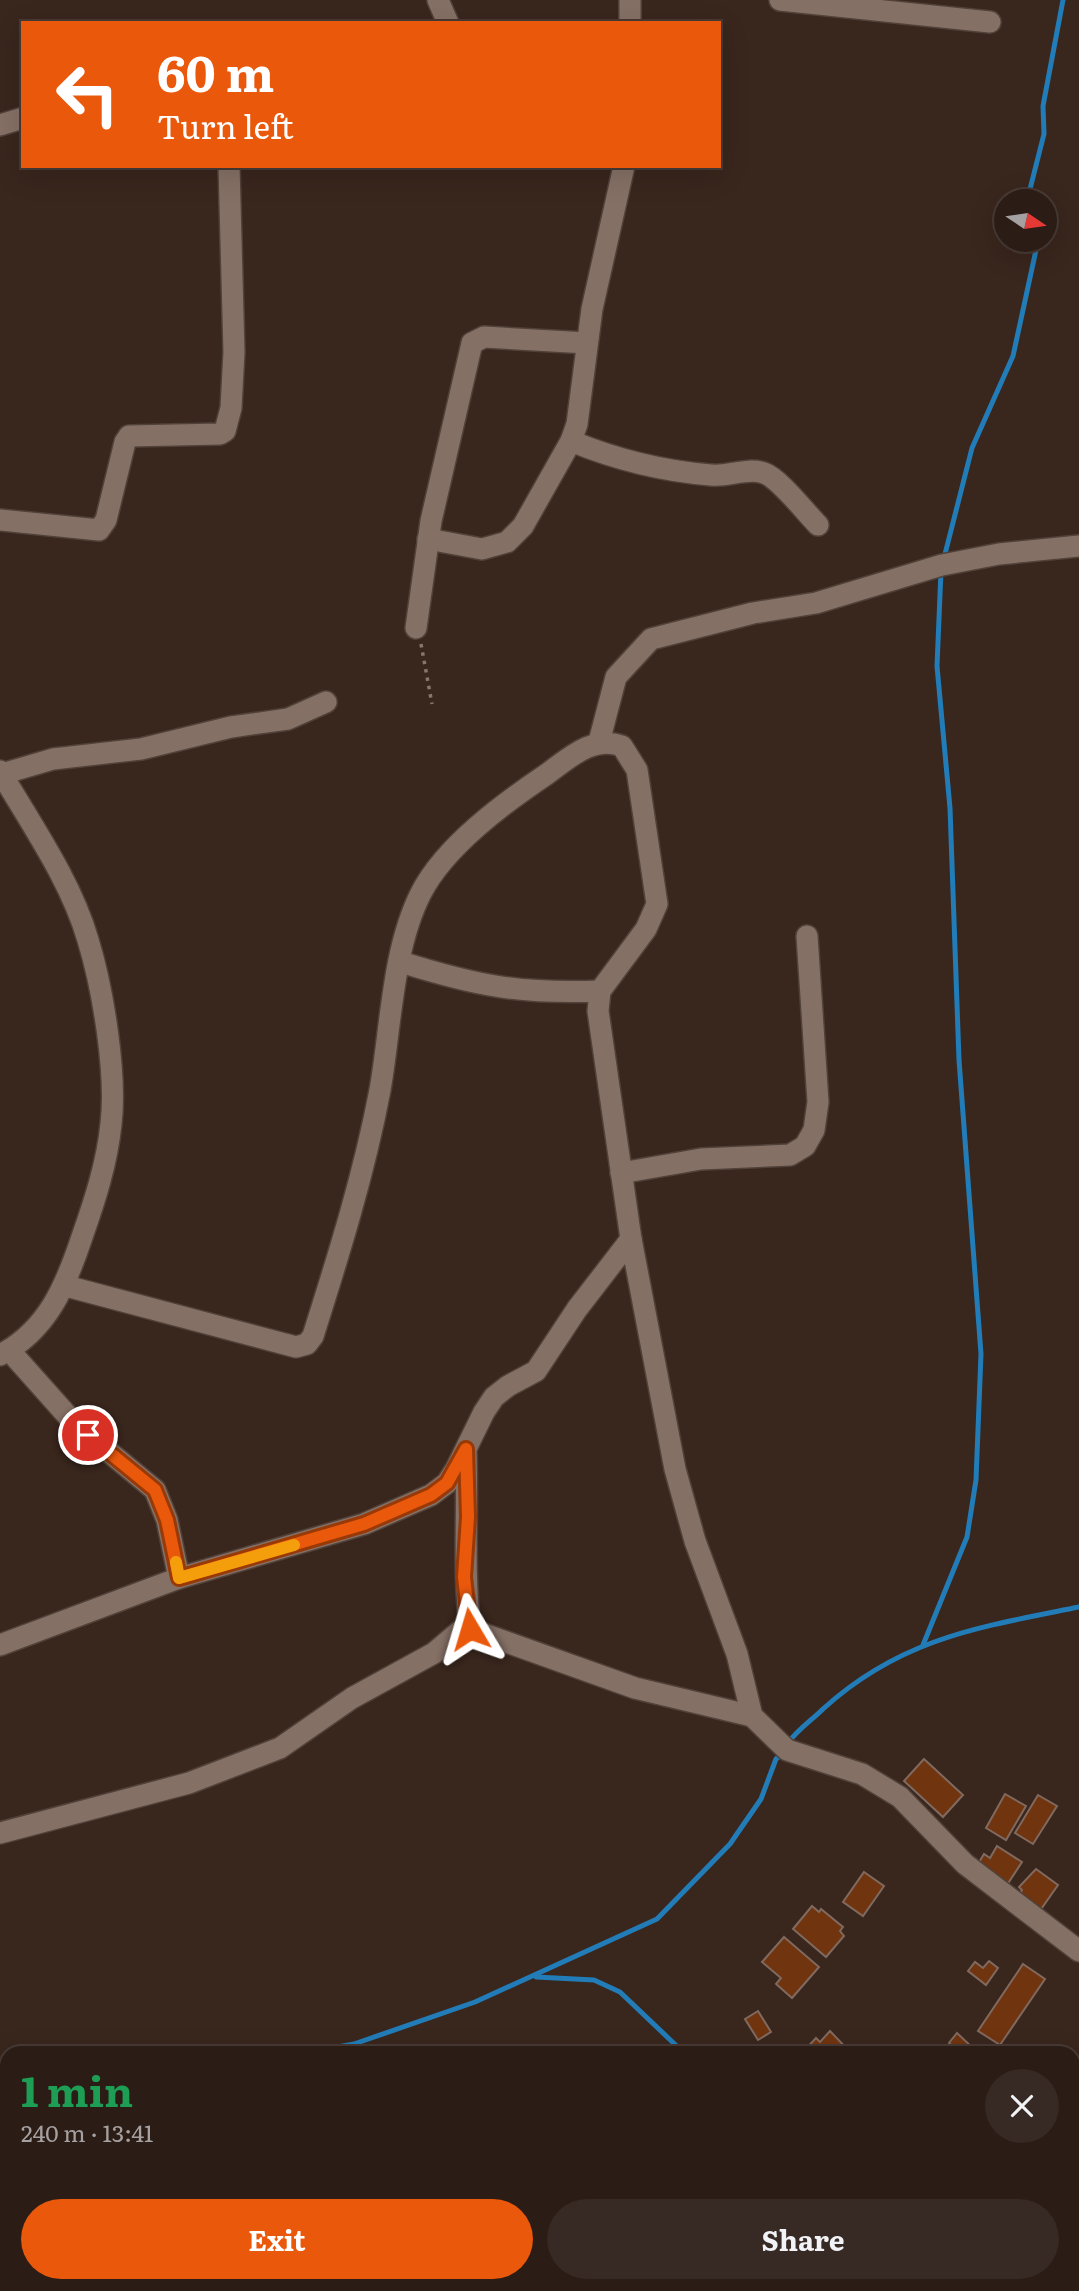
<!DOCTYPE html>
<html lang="en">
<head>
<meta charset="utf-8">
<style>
	body { margin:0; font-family:Literata,serif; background:#372923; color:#f1f3f6; height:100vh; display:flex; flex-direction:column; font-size:26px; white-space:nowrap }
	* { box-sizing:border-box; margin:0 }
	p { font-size:23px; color:#a6a1a1 }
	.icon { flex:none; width:38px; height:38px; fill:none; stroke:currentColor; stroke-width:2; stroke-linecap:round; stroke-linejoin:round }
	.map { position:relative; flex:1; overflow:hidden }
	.sheet { position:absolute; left:0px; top:2046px; width:1080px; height:247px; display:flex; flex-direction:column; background:#2b1c16; border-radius:21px 21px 0 0; box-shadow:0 7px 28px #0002,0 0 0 2px #473a35 }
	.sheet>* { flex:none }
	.guide { position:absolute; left:21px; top:21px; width:700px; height:147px; border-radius:0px; box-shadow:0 7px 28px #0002,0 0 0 2px #473a35; background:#ea580c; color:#fff; overflow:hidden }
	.needle { width:46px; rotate:103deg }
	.controls { position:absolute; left:994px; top:189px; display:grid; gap:14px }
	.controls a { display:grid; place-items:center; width:63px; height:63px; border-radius:50%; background:#2b1c16; box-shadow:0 7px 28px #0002,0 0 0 2px #473a35; font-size:35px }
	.pin { position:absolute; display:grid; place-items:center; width:60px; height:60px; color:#fff; margin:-30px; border:4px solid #fff; border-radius:50%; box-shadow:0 2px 7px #0007 }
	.me { position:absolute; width:77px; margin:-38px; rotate:353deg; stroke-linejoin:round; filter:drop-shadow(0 0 5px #0008) }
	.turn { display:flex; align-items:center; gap:24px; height:147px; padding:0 21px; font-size:32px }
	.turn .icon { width:91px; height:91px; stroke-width:2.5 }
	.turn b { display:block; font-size:49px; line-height:60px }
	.round { display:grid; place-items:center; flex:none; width:74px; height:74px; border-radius:37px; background:#372923 }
	.headline { display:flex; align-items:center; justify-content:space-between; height:119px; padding:0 21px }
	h1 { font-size:42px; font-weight:700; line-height:52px; color:#1e9e55 }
	.cta { display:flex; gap:14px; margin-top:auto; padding:14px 21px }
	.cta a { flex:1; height:80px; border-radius:42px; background:#ea580c; color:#fff; font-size:28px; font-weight:700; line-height:80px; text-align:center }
	.cta a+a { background:#372923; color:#f1f3f6 }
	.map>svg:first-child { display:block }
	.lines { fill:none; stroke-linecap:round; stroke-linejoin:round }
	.stream { stroke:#227cb7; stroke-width:5 }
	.building { fill:#70340f; stroke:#806a60; stroke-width:2 }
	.minor-casing { stroke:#504139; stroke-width:24 }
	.path { stroke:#86766e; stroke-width:3.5; stroke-dasharray:3.5 5; stroke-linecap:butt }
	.minor { stroke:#857065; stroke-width:21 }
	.route-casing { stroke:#983908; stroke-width:18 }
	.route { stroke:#ea580c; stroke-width:12 }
	.slow { stroke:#f59e0b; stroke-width:12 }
</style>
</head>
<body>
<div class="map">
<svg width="1079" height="2291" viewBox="0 0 1079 2291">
	<rect width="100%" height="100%" fill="#39261d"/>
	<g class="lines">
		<g class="stream">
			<path d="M1030 201 1029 193 1044 134 1043 106 1063 0"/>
			<path d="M944 558 972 448 1013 356 1036 250 1035 240"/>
			<path d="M923 1645 967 1537 976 1480 981 1354 959 1060 950 808 937 666 941 571"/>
			<path d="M788 1743C797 1730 812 1720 823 1709 901 1638 980 1627 1079 1607"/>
			<path d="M536 1977 594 1980 620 1992 684 2053"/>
			<path d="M305 2053 354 2044 475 2002 657 1919 730 1844 761 1799 776 1759 782 1754"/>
			<path d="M0 2093 7 2091"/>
			<path d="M887 2286 890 2291"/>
		</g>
	</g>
	<g class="building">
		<path d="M924 1759 963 1795 943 1817 904 1781Z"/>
		<path d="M1005 1794 1026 1806 1006 1840 986 1828Z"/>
		<path d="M1038 1795 1057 1806 1033 1844 1015 1833Z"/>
		<path d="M997 1846 1022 1862 1005 1888 978 1864 984 1854 990 1858Z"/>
		<path d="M1036 1869 1058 1885 1039 1912 1017 1897 1022 1890 1019 1887Z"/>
		<path d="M864 1872 884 1886 863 1916 843 1902Z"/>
		<path d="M812 1906 819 1912 821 1909 843 1927 840 1931 844 1936 826 1957 793 1929Z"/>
		<path d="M784 1937 819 1967 792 1998 776 1984 781 1978 762 1962Z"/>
		<path d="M989 1961 998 1968 986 1985 968 1971 975 1962 983 1968Z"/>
		<path d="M1023 1964 1045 1979 1000 2045 978 2031Z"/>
		<path d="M758 2011 771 2032 758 2040 745 2019Z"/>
		<path d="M830 2031 851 2053H802L816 2038 820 2042Z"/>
		<path d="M957 2033 973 2048 969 2053H960L949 2043Z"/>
		<path d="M1079 2080V2102L1073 2097V2087Z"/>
		<path d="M1073 2154 1079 2160V2188L1073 2182Z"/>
	</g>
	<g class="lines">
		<defs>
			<g id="minor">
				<path d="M438 0 448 23"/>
				<path d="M780 0 990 22"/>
				<path d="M630 23V0"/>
				<path d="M0 125 23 118"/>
				<path d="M571 441C617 460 661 471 711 475 729 477 747 467 764 473 779 478 806 513 818 525"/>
				<path d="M0 520 99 530 106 520 125 442 129 436 220 434 225 431 231 408 234 352 229 166"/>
				<path d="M428 539 482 549 507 542 523 526 571 441 577 424 592 309 624 166"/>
				<path d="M416 628 431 521 472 343 484 337 587 343"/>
				<path d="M599 742 616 677 651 639 753 613 816 603 942 565 999 554 1079 546"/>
				<path d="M0 771C31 824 71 881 88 940 103 989 117 1074 111 1124 107 1163 95 1200 82 1237 66 1285 48 1330 0 1355"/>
				<path d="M2 774 53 759 141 749 231 727 288 719 326 702"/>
				<path d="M401 962C477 986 520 994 600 991"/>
				<path d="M621 1173 701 1159 790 1155 805 1146 814 1130 818 1102 807 936"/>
				<path d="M66 1286 296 1347 307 1344 313 1336C339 1254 364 1174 380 1090 391 1028 392 950 421 893 445 846 504 803 547 774 569 758 593 735 622 746L637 770 657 904 646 929 600 991 598 1011 631 1239 675 1469 695 1541 737 1654 752 1716 787 1750 862 1774 900 1797 965 1864 1079 1951"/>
				<path d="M9 1350 74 1423 155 1490 167 1520 179 1578"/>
				<path d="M466 1451C468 1511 463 1570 470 1629"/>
				<path d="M0 1645 179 1578 364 1524 431 1495 447 1483 456 1469 484 1412 494 1397 508 1386 536 1371 577 1309 631 1239"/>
				<path d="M0 1833 189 1783 280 1748 352 1698 434 1653 460 1631 470 1629 635 1688 752 1716"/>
			</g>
		</defs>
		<use href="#minor" class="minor-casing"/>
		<g class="path">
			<path d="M421 644 432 704"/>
			<path d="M781 2291 789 2286"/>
		</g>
		<use href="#minor" class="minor"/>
	</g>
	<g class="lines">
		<defs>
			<path id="route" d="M88 1435 155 1490 167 1520 179 1578 364 1524 431 1495 447 1483 466 1449 468 1517 464 1577 470 1629"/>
		</defs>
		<use href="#route" class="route-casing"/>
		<use href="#route" class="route"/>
		<path class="slow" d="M176 1562 179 1578 294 1545"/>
	</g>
</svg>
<div class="controls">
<a><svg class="needle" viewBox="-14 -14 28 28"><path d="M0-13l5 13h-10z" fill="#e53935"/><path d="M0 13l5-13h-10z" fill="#a6a1a1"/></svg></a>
</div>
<div class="pin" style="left:88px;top:1435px;background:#d93025"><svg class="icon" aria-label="arrive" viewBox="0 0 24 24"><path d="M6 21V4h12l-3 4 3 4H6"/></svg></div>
<svg class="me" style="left:470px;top:1629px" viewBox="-20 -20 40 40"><path d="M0-17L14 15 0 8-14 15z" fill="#ea580c" stroke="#fff" stroke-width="4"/></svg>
<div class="guide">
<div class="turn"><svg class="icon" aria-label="left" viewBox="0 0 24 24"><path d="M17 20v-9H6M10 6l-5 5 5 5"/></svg><div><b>60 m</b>Turn left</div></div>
</div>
<section class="sheet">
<div class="headline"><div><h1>1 min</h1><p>240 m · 13:41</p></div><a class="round"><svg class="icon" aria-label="close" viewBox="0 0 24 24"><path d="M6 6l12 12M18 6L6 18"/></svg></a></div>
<div class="cta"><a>Exit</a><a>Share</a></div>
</section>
</div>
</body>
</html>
